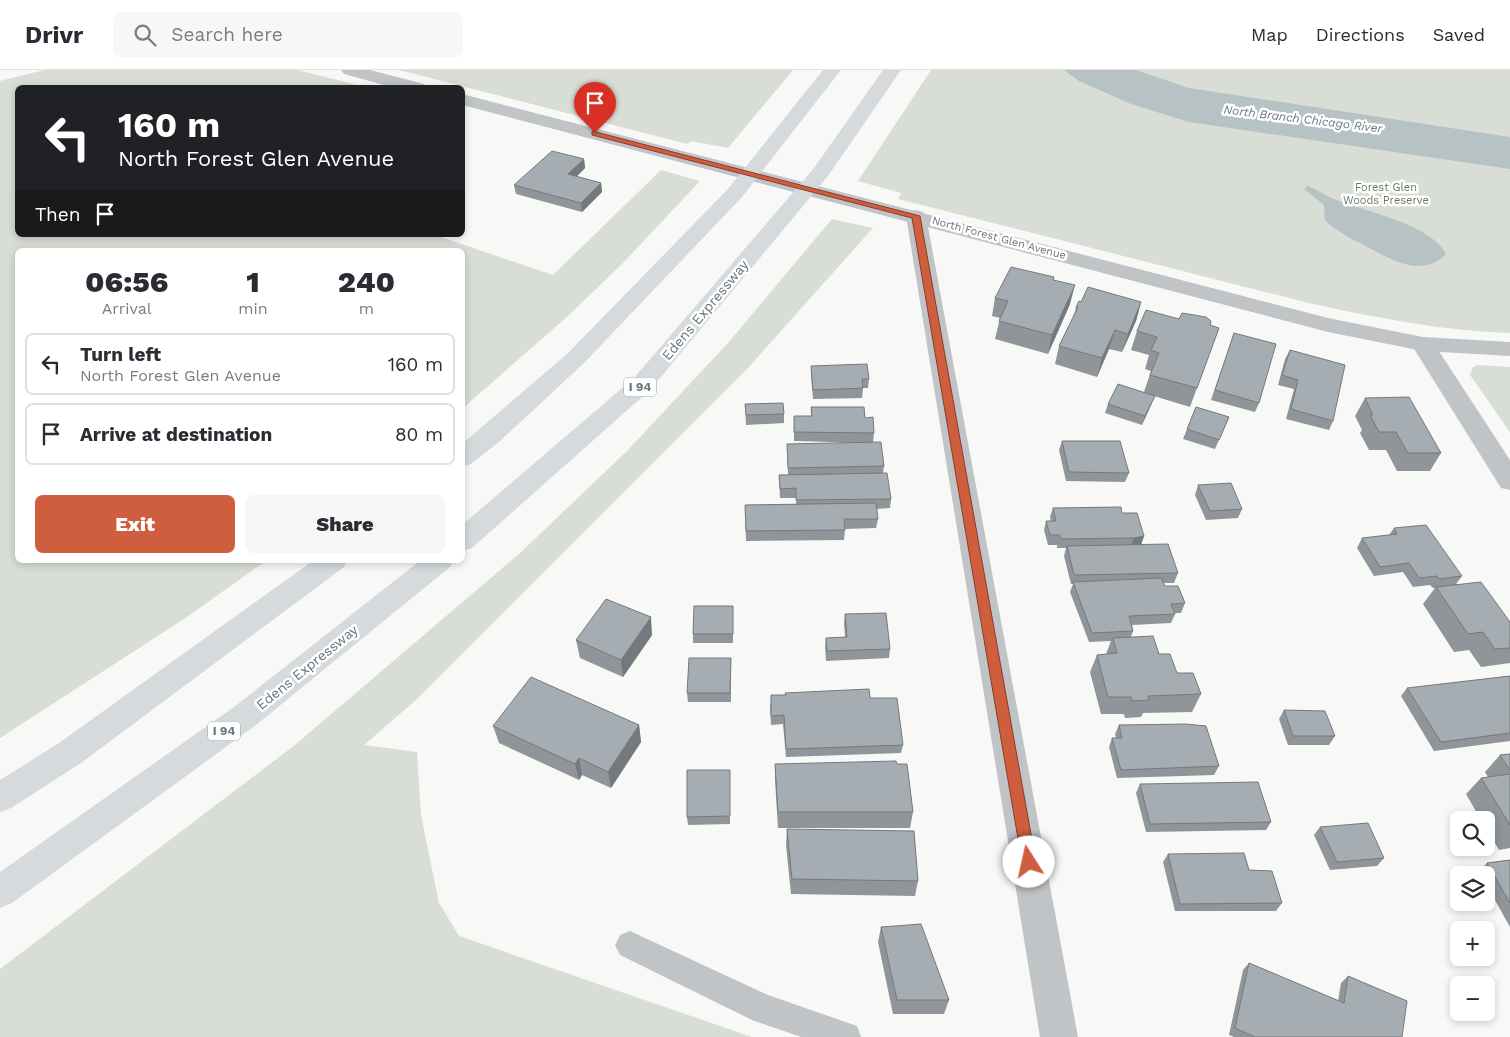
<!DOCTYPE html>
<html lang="en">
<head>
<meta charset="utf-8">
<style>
	body { margin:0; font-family:"Work Sans",sans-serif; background:#f7f7f7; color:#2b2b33; height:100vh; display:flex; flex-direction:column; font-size:19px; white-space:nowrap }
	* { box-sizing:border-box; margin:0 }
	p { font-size:16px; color:#7c7c81 }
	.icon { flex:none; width:28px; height:28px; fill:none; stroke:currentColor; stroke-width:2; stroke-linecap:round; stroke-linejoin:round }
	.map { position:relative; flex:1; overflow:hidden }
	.panel { position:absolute; left:15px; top:178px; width:450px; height:315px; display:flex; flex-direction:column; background:#fff; border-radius:8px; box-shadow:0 2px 8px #0003 }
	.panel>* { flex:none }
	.hud { position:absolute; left:15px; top:15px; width:450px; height:152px; border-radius:8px; box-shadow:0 2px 8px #0003; background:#202124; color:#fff; overflow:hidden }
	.fabs { position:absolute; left:1450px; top:741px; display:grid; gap:10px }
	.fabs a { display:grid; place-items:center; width:45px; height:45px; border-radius:8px; background:#fff; box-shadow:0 2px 8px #0003; font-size:25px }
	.pin { position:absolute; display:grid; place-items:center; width:42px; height:42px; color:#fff; margin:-51px -21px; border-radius:50% 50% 50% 0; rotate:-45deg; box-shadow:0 0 5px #0007 }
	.pin .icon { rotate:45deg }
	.me { position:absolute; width:55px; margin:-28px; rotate:350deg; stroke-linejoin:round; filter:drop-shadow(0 0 4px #0008) }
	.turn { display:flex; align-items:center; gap:18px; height:105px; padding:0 20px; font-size:22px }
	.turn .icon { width:65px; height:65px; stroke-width:2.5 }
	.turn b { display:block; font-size:35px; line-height:42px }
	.then { display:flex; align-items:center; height:48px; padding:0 20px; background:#0003; gap:10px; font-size:19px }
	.eta { display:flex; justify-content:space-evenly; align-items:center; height:85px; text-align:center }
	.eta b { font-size:30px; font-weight:800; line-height:35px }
	.button { display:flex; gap:10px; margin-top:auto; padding:10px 20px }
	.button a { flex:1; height:58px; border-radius:8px; background:#cf5e3f; color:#fff; font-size:20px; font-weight:800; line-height:58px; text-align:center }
	.button a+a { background:#f7f7f7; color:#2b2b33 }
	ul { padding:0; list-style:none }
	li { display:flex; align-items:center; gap:15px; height:62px; margin:0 10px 8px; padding:0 10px; border:2px solid #e1e1e2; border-radius:8px }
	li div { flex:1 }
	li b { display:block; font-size:19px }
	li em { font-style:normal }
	header { display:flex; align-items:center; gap:30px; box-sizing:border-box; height:70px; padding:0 25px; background:#fff; border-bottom:1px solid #e1e1e2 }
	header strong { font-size:24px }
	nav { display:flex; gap:28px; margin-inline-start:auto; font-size:18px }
	.search { width:350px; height:45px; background:#f7f7f7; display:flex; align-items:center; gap:12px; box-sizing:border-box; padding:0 18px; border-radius:8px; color:#7c7c81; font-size:19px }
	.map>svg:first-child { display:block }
	.green { fill:#d8ddd6 }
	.water { fill:#b7c2c5 }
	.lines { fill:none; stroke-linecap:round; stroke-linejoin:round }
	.service { fill:#c0c4c7; fill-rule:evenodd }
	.minor { fill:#c0c4c7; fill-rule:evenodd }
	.tertiary { fill:#c0c4c7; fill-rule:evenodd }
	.motorway { fill:#d6dadd; fill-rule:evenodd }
	.wall { fill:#8f9599 }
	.shaded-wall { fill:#74797d }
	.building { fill:#a6adb2; stroke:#74797d }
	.route { fill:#cf5e3f; stroke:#873d29 }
	.labels { text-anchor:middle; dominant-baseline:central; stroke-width:5; stroke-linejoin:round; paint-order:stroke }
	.far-park-label { font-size:11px; fill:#687665; stroke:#fff }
	.far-street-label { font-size:11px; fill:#66747d; stroke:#fff }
	.far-water-label { font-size:12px; font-style:italic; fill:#67797f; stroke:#fff }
	.shield { fill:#fff; stroke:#949ea4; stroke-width:1 }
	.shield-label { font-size:12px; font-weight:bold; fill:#66747d }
	.street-label { font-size:14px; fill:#66747d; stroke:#fff }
</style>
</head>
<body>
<header>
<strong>Drivr</strong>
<div class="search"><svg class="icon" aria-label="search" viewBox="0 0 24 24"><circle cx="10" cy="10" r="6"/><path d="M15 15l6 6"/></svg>Search here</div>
<nav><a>Map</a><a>Directions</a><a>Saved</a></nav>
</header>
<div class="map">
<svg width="1510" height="967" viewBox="0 0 1510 967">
	<rect width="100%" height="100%" fill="#f8f8f6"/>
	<g class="green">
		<path d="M44 0H298L365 17 18 18V165H435L553 205 661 100 700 111 623 193 569 245 463 338 462 180H18V490H267L187 547 0 668V11Z"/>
		<path d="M399 0H793L728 78 691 71 687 74Z"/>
		<path d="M931 0H1510V263C1444 261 1378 248 1313 234L898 129 901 123 858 111Z"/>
		<path d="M832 149 873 158 748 298 417 629 364 675 417 682 421 745 439 833 459 866 752 967H0V899L295 675 520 483 627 381 728 273Z"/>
		<path d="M1478 295 1510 297V362L1470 305 1473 297Z"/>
	</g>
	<g class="water">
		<path d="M1064 0H1136L1189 18 1510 67V99L1189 52 1131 34 1079 11Z"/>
		<path d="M1308 116C1318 120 1326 126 1336 130 1365 141 1432 155 1446 184 1422 209 1389 189 1364 175 1350 168 1336 161 1325 150L1324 135 1304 119Z"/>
	</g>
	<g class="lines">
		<path class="service" d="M630 861 768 925 857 956 861 967H801L752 950 620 885 615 875 620 865Z"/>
		<g class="minor">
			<path d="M916 140 923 142 926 146 1078 967H1040L906 146 909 142Z"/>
			<path d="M1423 267 1431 269 1510 390V420L1501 418 1411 274 1415 269Z"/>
		</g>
		<g class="tertiary">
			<path d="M341 0H370L424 14 427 18H395L344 4Z"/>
			<path d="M462 24 1328 248 1423 267 1510 272V286L1423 281 1328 262 462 35Z"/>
		</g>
		<g class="motorway">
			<path d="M823 0H841L742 127 584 293 500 371 471 394 462 397V374L568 283 728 119Z"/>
			<path d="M883 0H901L828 106 650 320 472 478 462 481V455L634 308 814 98Z"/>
			<path d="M314 490H348L344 497 81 693 11 738 0 742V710L59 673Z"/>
			<path d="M421 490H454L450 497 256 655 12 833 0 838V802L234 637Z"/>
		</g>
	</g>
	<g class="wall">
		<path d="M584 89 585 98 576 107 601 113 602 122 582 142 516 124 514 115Z"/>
		<path d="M1054 207 1053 210 1070 234 1048 284 995 269 1000 248 992 246 995 228Z"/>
		<path d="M1081 232H1141L1136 251 1122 282 1109 279 1097 307 1055 294 1059 276 1074 246 1076 237Z"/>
		<path d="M1179 249 1210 255 1219 258 1190 337 1154 326 1151 335 1142 355 1105 343 1108 334 1144 322 1151 301 1145 299 1149 285 1131 280 1137 261Z"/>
		<path d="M1234 263 1259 333 1255 342 1211 330Z"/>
		<path d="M1290 280 1333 351 1329 360 1286 349 1294 319 1278 315 1285 289Z"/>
		<path d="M811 296 869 309 868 318H863L862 328 813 329 811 305Z"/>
		<path d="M1365 328 1441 383 1430 401H1397L1386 380H1369L1360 363 1362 360 1355 346Z"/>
		<path d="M745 334 784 344V353L746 355Z"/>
		<path d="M811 337 865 348 874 363 873 373 884 396 883 403 891 429 890 438 876 439 878 449 876 458 845 459 844 470 746 471 745 435 796 434V428H780L779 405H788L787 374 866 373 794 371V346H811Z"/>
		<path d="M1196 337 1229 347 1215 379 1183 369Z"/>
		<path d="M1062 371 1129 403 1125 412 1066 411 1059 380Z"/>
		<path d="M1198 415 1242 439 1238 448 1206 450 1195 425Z"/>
		<path d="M1053 438 1122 443 1144 466 1141 475 1178 503 1174 513H1163L1165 516 1185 533 1181 543H1175V544L1171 553 1132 555 1133 561 1131 567 1159 584 1177 603 1201 624 1192 642 1143 643 1141 647 1125 648 1124 644H1101L1090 602 1097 585 1106 584 1111 571 1089 572 1070 522 1073 514H1071L1064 486 1066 478H1057V475H1048L1044 460 1046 451H1051L1050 447Z"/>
		<path d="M1394 458 1462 506 1456 514 1510 552V593L1481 597 1469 580 1454 582 1423 534 1435 518H1433L1430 515 1413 517 1403 502 1374 506 1357 478 1362 468 1389 465Z"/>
		<path d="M733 536V573H693V564Z"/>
		<path d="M845 544 890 579 889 588 826 591 825 577 826 568 845 567 844 553Z"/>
		<path d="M652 565 623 607 580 588 576 570Z"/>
		<path d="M731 588V632H688L687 623Z"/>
		<path d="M1510 606V671L1434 681 1401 626 1407 618Z"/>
		<path d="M785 623 870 628 903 675 901 683 786 687 783 654 771 655 770 634 785 625Z"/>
		<path d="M1284 640 1335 666 1329 675H1288L1279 649Z"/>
		<path d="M639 655 641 672 611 718 582 705 579 710 499 673 493 656Z"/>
		<path d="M1119 655 1219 696 1214 705 1117 708 1109 677 1112 668H1116L1115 664Z"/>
		<path d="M1510 684V778L1499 780 1486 758V750H1481L1466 724 1481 708 1488 707 1485 702 1500 685Z"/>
		<path d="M775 694H897L913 742 910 758H778L775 710Z"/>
		<path d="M730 700V754L688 755 687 747Z"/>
		<path d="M1140 714 1271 752 1266 760 1146 762 1136 723Z"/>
		<path d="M1320 757 1384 788 1377 796 1330 800 1314 765Z"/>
		<path d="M787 759 918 811 915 826 791 824 786 775Z"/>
		<path d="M1168 784 1249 800 1282 833 1276 841H1175L1163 792Z"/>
		<path d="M1510 790V857L1486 814V805H1481L1479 801 1487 793Z"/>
		<path d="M881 857 949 930 944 944H893L878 872Z"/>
		<path d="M1249 893 1338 931 1341 913 1348 906 1402 967H1234L1229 965 1243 900Z"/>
	</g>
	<g class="shaded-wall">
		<path d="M584 89 585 98 569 114 568 104Z"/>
		<path d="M601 113 602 122 582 142 581 133Z"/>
		<path d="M1075 215 1070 234 1048 284 1052 265Z"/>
		<path d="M1141 232 1136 251 1122 282 1128 264Z"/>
		<path d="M1115 260 1109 279 1097 307 1102 288Z"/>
		<path d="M1155 326 1151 335 1142 355 1145 346Z"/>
		<path d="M1144 466 1141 475 1130 477 1134 468Z"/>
		<path d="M651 547 652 565 623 607 621 590Z"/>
		<path d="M639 655 641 672 611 718 608 702Z"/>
		<path d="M579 688 582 705 579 710 575 694Z"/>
	</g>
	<g class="building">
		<path d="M552 81 584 89 568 104 601 113 581 133 514 115Z"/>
		<path d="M1011 197 1054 207 1053 210 1075 215 1052 265 999 251 1008 231 995 228Z"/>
		<path d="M1088 217 1141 232 1128 264 1115 260 1102 288 1059 276 1078 237H1076L1079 231 1081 232Z"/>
		<path d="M1146 240 1179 249 1182 243 1206 247 1211 251 1210 255 1219 258 1197 318 1150 305 1159 283 1151 280 1157 267 1137 261Z"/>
		<path d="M1234 263 1276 274 1259 333 1215 320Z"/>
		<path d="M1290 280 1345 295 1333 351 1291 339 1298 310 1282 305Z"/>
		<path d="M867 294 869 309H862L863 318 813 320 811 296Z"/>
		<path d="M1118 314 1155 326 1145 346 1108 334Z"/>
		<path d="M1409 327 1441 383H1408L1396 362H1379L1370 345H1373L1365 328Z"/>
		<path d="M783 333 784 344 746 345 745 334Z"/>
		<path d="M811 337H864L865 348 873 347 874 363 794 362V346H812Z"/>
		<path d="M1196 337 1229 347 1219 370 1187 359Z"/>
		<path d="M1062 371H1120L1129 403 1069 402Z"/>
		<path d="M881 372 884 396 788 398 787 374Z"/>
		<path d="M887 403 891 429 796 430V418L780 419 779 405Z"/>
		<path d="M1231 413 1242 439 1210 441 1198 415Z"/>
		<path d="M876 433 878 449H844L845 460 746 461 745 435Z"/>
		<path d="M1121 437 1122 443H1137L1144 466 1134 468 1060 469V465H1050L1046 451H1056L1053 438Z"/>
		<path d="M1426 455 1462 506 1439 509 1437 506 1419 508 1409 493 1380 497 1362 468 1397 464 1394 458Z"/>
		<path d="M1168 474 1178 503 1074 505 1067 476Z"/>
		<path d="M1161 508 1165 516H1178L1185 533 1171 534 1175 544 1129 546 1133 561 1092 563 1073 512Z"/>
		<path d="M1481 512 1510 552V578L1495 579 1483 562 1468 564 1436 517Z"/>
		<path d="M606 529 651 547 621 590 576 570Z"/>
		<path d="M694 536H733V564H693Z"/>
		<path d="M886 543 890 579 827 581 826 568 847 567 845 544Z"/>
		<path d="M1153 566 1159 584H1170L1177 603H1193L1201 624 1148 626 1149 630 1132 631 1131 627H1108L1097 585 1117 583 1113 568Z"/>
		<path d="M689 588H731L730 623H687Z"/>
		<path d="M1510 606V663L1441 672 1407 618Z"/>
		<path d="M531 607 639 655 608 702 579 688 575 694 493 656Z"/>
		<path d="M869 619 870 628H897L903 675 786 679 784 645 771 646V625H786L785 623Z"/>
		<path d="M1284 640 1325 641 1335 666H1293Z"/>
		<path d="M1186 654 1206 656 1219 696 1121 700 1112 668H1122L1119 655Z"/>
		<path d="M1510 684V700L1500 685Z"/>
		<path d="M896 691 897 694H907L913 742H778L775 694Z"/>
		<path d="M687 700H730V746L687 747Z"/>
		<path d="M1510 704V755L1481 708Z"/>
		<path d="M1258 712 1271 752 1150 754 1140 714Z"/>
		<path d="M1368 753 1384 788 1337 792 1320 757Z"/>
		<path d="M787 759 914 761 918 811 792 809Z"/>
		<path d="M1244 783 1249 800 1272 801 1282 833 1180 834 1168 784Z"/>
		<path d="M1510 790V833L1487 793Z"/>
		<path d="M921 854 949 930H897L881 857Z"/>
		<path d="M1249 893 1344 933 1348 906 1407 931 1402 967H1255L1235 958Z"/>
	</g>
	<path class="route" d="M592 61 920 146 1036 792 1034 796 1029 798 1024 796 1022 792 912 148 592 65Z"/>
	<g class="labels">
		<g class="far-park-label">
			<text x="1386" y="117">Forest Glen<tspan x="1386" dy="13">Woods Preserve</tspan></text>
		</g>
		<g class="far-street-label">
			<text transform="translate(999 168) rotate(15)">North Forest Glen Avenue</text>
		</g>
		<g class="far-water-label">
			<text transform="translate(1303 49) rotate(7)">North Branch Chicago River</text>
		</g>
		<g class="shield">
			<rect x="624" y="307.5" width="32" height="19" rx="4"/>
			<rect x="208" y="651.5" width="32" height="19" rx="4"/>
		</g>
		<g class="shield-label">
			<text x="640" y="317">I 94</text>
			<text x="224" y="661">I 94</text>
		</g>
		<g class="street-label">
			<text transform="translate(705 240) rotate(-50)">Edens Expressway</text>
			<text transform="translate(307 597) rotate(-39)">Edens Expressway</text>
		</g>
	</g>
</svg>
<div class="fabs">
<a><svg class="icon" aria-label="search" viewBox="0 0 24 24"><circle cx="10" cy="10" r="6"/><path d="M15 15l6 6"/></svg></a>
<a><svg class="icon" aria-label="layers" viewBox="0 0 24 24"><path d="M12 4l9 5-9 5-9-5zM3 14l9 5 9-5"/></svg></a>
<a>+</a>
<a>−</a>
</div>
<div class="pin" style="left:595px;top:63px;background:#d93025"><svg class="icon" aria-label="arrive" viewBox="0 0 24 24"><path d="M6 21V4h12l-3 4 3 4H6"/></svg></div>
<svg class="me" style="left:1029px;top:792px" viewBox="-20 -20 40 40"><circle r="19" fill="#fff"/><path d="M0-13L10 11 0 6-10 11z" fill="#cf5e3f"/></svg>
<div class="hud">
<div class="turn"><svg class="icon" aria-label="left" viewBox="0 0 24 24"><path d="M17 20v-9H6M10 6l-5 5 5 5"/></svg><div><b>160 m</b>North Forest Glen Avenue</div></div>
<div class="then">Then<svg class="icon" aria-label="arrive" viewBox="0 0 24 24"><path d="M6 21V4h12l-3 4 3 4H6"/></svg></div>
</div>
<section class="panel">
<div class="eta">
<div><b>06:56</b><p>Arrival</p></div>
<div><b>1</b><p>min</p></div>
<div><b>240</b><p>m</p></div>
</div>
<ul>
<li><svg class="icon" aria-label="left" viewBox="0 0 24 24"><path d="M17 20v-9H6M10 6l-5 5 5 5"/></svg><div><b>Turn left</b><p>North Forest Glen Avenue</p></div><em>160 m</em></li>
<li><svg class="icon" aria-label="arrive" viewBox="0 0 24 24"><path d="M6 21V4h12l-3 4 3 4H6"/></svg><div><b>Arrive at destination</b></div><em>80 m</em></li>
</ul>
<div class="button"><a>Exit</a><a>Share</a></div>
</section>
</div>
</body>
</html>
